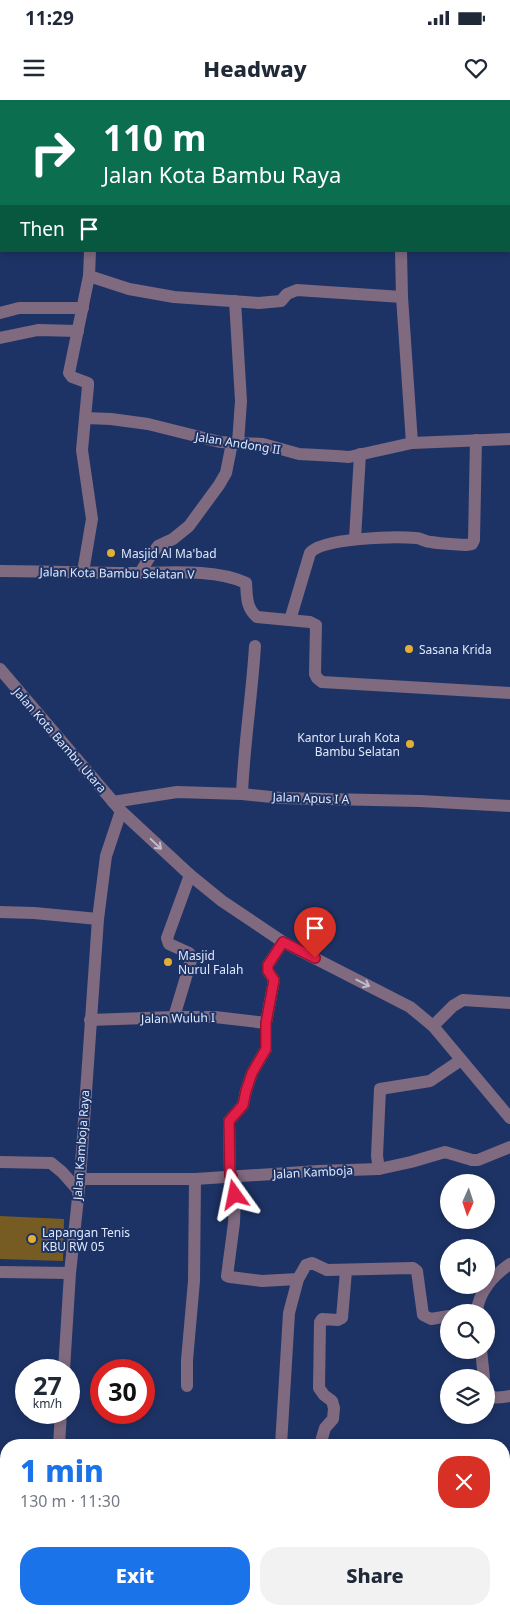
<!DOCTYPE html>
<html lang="en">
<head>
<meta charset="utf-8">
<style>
	body { margin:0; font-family:"Noto Sans",sans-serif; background:#f2f2f3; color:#1f2937; height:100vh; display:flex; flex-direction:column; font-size:19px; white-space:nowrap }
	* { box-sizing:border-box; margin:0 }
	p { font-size:16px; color:#747a83 }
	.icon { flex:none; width:28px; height:28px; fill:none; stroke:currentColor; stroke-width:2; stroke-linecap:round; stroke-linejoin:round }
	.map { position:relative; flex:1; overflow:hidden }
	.drawer { position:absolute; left:0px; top:1339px; width:510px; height:176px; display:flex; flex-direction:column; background:#fff; border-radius:20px 20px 0 0; box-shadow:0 2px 8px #0003 }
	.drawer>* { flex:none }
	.top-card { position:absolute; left:0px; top:0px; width:510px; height:152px; box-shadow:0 2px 8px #0003; background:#0b6e4f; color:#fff; overflow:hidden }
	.needle { width:32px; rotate:183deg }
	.fabs { position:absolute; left:440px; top:1074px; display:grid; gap:10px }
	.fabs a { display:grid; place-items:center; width:55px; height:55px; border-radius:50%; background:#fff; box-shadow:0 2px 8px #0003; font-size:25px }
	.speed { position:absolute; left:15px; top:1259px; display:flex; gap:10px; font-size:25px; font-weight:700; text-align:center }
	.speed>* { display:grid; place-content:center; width:65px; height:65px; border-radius:50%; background:#fff; box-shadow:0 2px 8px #0003; line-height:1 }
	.speed small { font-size:12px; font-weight:400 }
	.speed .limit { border:8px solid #d22; background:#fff; color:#111 }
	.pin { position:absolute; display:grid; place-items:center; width:42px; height:42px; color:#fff; margin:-51px -21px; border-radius:50% 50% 50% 0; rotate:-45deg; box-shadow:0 0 5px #0007 }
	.pin .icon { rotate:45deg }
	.me { position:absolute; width:55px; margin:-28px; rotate:348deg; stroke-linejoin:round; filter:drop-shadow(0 0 4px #0008) }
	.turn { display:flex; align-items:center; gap:18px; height:105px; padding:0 20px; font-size:22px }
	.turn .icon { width:65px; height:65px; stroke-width:2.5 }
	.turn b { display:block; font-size:35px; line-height:42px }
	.then { display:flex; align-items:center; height:48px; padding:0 20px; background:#0003; gap:10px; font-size:19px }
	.round { display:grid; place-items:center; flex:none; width:52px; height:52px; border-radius:20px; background:#f2f2f3 }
	.summary { display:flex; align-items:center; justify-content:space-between; height:85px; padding:0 20px }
	h1 { font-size:30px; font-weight:800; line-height:38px; color:#1a73e8 }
	.primary-button { display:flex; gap:10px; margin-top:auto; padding:10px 20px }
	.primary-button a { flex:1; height:58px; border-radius:20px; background:#1a73e8; color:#fff; font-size:20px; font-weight:800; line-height:58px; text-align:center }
	.primary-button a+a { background:#f2f2f3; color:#1f2937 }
	.status { display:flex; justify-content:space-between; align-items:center; height:35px; padding:0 25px; background:#fff; direction:ltr }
	.status svg { height:14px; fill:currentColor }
	header { display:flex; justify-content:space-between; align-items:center; height:65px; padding:0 20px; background:#fff; font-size:22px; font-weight:800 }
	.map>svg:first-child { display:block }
	.green { fill:#765c23 }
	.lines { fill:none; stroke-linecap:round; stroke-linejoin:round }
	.minor { stroke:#7f6a80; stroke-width:12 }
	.oneway { stroke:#bdbcd0 }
	.route-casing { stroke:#92132f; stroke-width:12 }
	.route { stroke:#e11d48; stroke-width:9 }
	.poi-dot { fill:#e3ae34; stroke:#1d3365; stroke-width:2 }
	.labels { text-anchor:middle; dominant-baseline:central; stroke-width:4; stroke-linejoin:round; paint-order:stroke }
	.street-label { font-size:12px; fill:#dfe8fb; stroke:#1d3365 }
	.poi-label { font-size:12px; fill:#dfe8fb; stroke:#1d3365; text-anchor:start }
</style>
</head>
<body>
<div class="status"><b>11:29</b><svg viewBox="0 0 49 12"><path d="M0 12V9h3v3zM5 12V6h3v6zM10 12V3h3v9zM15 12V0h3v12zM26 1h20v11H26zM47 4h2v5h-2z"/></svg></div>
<header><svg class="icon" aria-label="menu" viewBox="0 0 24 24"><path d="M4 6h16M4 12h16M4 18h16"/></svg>Headway<svg class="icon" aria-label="heart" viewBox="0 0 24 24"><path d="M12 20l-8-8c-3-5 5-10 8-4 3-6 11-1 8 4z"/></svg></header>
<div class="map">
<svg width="510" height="1514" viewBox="0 0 510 1514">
	<rect width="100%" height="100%" fill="#1d3365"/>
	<path class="green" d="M0 1116 64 1119 63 1161 0 1159Z"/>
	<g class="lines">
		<g class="minor">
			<path d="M404 0V1"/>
			<path d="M87 1V0"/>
			<path d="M509 102H510"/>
			<path d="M0 113 1 114"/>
			<path d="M401 151 402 197 412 343"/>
			<path d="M89 176 129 189 174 197 259 203 281 201 287 194 297 190 402 197"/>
			<path d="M235 201 241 301 238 343"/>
			<path d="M0 213 19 208H83"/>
			<path d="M0 238 38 230 78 231"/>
			<path d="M85 318 111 319 148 324 220 342 263 344 299 354 336 356 349 357 412 343 510 339"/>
			<path d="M355 439 360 354"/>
			<path d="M0 471C44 471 88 473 131 473 165 473 215 468 246 483 247 496 246 508 257 517L310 522 316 525 315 574 317 578 322 582 510 593"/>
			<path d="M83 472 92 419 82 350 88 286V283L72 277 69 273 89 176 90 151"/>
			<path d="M140 473 149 458 158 446 173 439 189 426 219 385 226 373 232 343"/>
			<path d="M290 520 310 453C321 438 396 436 416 438 421 438 425 442 431 442 442 444 454 444 466 445L472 444 474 440 476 340"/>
			<path d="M0 569 121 711 190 775 222 801 283 842 410 907 433 926 510 1018"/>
			<path d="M242 694C244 644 252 595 255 546"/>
			<path d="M113 702 177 692 242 694 281 698 420 701 510 706"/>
			<path d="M0 812 34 813 98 819"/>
			<path d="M174 917 192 857 189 853 169 844 167 838 190 775"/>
			<path d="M90 920 174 917H215L266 923"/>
			<path d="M433 926 453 906 463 900 510 903"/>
			<path d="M0 1062 51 1063 62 1072 78 1090"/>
			<path d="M379 1069 377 1056 380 989 430 981 461 960"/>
			<path d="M230 1076 229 1021 243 1005 246 991 252 973 266 949V923L274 880 268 871V865L283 842"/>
			<path d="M232 1076 235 1095 234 1123 227 1176 230 1177 262 1181 298 1179"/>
			<path d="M80 1079H195L319 1071 379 1069 411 1062 445 1052 472 1060H478L510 1047"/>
			<path d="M0 1172 70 1173"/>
			<path d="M477 1212C478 1192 494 1175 510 1164"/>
			<path d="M481 1250 484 1278"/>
			<path d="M64 1270 70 1173 80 1079 98 819 106 756 121 711"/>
			<path d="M187 1286V1260L194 1181 195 1079"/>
			<path d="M486 1293C493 1300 502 1297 510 1296"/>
			<path d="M59 1345 61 1312"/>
			<path d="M281 1345 289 1213 298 1179 306 1165 312 1163 327 1170 413 1168 417 1171 423 1215 431 1219 449 1216"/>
			<path d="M320 1345 325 1328 333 1319 334 1308 332 1301 324 1295 319 1288 320 1222 322 1219 338 1220 342 1218 346 1171"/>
			<path d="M504 1381 510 1379"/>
			<path d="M504 1447 510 1453"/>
			<path d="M179 1509 180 1514"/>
			<path d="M270 1509 271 1514"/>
			<path d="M457 1509V1514"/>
			<path d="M48 1514V1509"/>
			<path d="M342 1514 369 1509"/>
		</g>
	</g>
	<defs><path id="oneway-shaft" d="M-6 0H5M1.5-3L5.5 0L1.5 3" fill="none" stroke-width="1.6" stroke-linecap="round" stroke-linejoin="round" transform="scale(1.25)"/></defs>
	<g class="oneway">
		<use href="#oneway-shaft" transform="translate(156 744) rotate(43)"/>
		<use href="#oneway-shaft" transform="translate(363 883) rotate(27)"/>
	</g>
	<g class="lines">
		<defs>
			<path id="route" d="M235 1095 232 1076H230L229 1021 243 1005 246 991 252 973 266 949V923L274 880 268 871V865L283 842 315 858"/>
		</defs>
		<use href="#route" class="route-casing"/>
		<use href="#route" class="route"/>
	</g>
	<g class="poi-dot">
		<circle cx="111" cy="453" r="5"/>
		<circle cx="409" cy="549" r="5"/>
		<circle cx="410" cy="644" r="5"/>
		<circle cx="168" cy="862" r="5"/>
		<circle cx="32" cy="1139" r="5"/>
	</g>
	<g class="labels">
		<g class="street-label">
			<text transform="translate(238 343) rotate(9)">Jalan Andong II</text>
			<text transform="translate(117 473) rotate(1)">Jalan Kota Bambu Selatan V</text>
			<text transform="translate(60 640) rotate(49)">Jalan Kota Bambu Utara</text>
			<text transform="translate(311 698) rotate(2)">Jalan Apus I A</text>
			<text transform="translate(178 918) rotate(-1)">Jalan Wuluh I</text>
			<text transform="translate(81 1045) rotate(-86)">Jalan Kamboja Raya</text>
			<text transform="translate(313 1072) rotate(-3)">Jalan Kamboja</text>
		</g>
		<g class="poi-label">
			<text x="121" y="453">Masjid Al Ma'bad</text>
			<text x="419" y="549">Sasana Krida</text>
			<text x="400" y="637" text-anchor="end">Kantor Lurah Kota<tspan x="400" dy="14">Bambu Selatan</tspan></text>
			<text x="178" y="855">Masjid<tspan x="178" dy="14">Nurul Falah</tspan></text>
			<text x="42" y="1132">Lapangan Tenis<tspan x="42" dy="14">KBU RW 05</tspan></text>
		</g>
	</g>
</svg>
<div class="fabs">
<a><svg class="needle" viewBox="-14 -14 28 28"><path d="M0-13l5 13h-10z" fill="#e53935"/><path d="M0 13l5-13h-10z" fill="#747a83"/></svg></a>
<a><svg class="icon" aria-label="sound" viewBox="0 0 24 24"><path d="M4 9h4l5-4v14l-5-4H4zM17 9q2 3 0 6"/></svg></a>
<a><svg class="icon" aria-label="search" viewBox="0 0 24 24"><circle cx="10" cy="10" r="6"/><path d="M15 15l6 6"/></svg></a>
<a><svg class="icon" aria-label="layers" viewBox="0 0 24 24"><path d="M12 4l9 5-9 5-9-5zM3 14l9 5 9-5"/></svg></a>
</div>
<div class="speed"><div>27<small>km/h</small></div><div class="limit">30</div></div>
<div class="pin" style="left:315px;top:858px;background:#d93025"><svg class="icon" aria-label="arrive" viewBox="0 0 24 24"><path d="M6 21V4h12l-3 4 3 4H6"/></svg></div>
<svg class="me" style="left:235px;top:1095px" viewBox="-20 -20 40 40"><path d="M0-17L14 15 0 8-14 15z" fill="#e11d48" stroke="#fff" stroke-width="4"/></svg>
<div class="top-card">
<div class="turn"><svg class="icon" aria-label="right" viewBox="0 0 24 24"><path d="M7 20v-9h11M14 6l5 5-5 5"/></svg><div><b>110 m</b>Jalan Kota Bambu Raya</div></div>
<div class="then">Then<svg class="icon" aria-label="arrive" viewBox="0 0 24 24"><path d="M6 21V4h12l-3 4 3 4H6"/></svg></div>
</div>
<section class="drawer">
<div class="summary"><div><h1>1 min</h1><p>130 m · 11:30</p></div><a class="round" style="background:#d93025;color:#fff"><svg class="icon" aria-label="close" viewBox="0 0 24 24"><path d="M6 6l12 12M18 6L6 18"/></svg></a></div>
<div class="primary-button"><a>Exit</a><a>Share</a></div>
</section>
</div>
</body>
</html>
